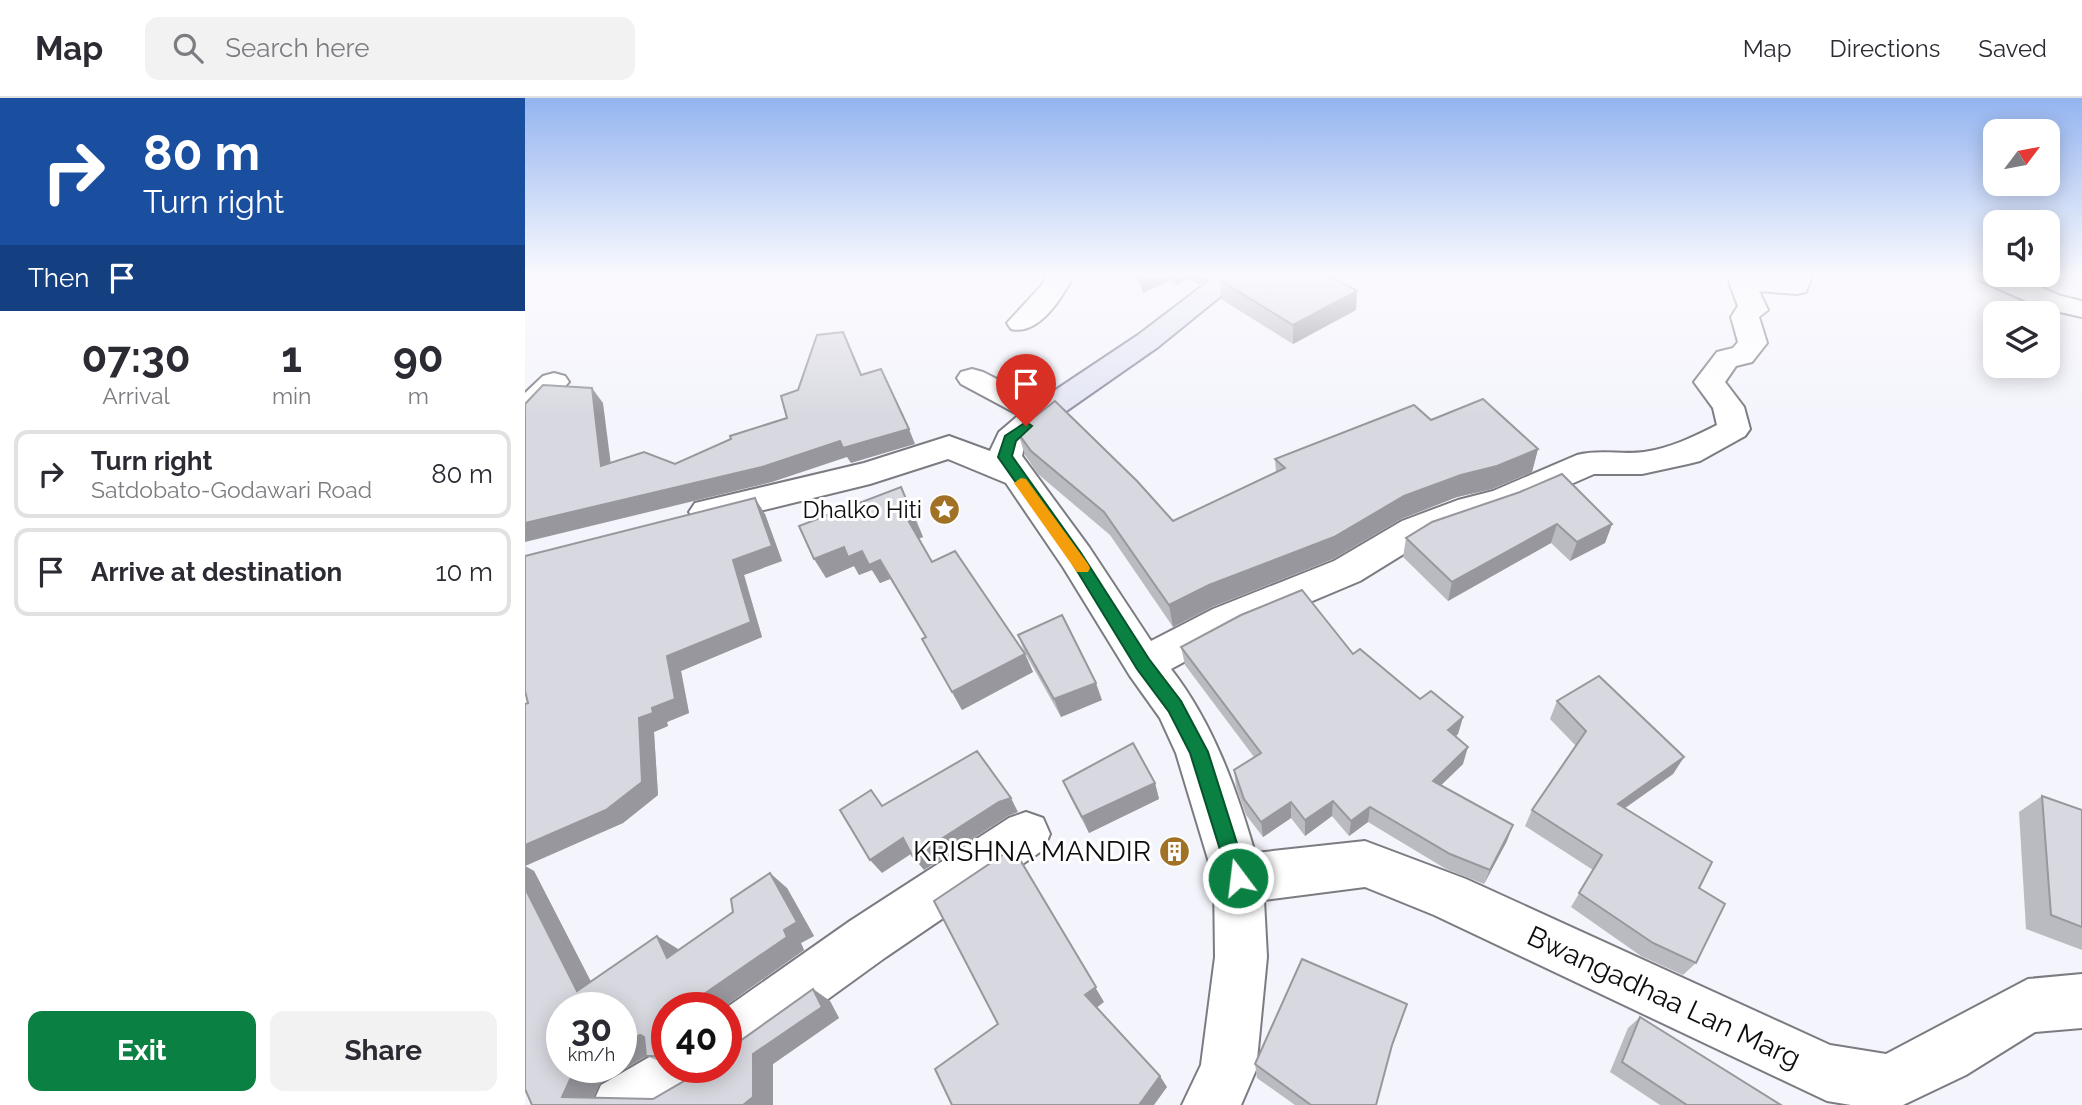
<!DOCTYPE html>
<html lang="en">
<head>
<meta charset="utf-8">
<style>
	body { margin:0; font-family:Raleway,sans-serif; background:#f2f2f3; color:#2b2b33; height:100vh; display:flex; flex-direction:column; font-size:26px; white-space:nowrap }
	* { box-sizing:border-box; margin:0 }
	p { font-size:23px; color:#7c7c81 }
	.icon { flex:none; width:38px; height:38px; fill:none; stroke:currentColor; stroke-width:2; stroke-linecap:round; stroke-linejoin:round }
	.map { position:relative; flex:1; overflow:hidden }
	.side { display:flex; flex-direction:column; background:#fff; width:525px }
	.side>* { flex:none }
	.top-card { background:#1a4fa0; color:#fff; overflow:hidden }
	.needle { width:46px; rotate:58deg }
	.controls { position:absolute; left:1458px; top:21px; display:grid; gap:14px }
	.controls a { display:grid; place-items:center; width:77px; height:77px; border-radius:14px; background:#fff; box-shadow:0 4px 18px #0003; font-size:35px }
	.speed { position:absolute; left:21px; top:894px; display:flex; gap:14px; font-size:35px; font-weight:700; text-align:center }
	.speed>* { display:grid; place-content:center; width:91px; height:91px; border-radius:50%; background:#fff; box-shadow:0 4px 18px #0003; line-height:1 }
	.speed small { font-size:18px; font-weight:400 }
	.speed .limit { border:10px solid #d22; background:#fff; color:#111 }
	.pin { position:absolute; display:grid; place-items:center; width:60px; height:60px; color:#fff; margin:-72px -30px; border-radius:50% 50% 50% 0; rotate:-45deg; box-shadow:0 0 7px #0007 }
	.pin .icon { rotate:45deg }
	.me { position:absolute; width:77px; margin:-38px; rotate:345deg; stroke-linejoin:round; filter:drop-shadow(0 0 5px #0008) }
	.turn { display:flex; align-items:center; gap:24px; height:147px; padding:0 28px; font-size:32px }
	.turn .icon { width:91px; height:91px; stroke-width:2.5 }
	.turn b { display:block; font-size:49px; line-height:60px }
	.then { display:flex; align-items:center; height:66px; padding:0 28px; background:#0003; gap:14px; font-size:26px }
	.eta { display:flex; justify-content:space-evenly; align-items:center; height:119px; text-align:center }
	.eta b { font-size:42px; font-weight:700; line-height:49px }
	.primary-button { display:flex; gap:14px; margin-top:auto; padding:14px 28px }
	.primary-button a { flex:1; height:80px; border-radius:14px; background:#0b8043; color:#fff; font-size:28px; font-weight:700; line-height:80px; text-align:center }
	.primary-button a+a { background:#f2f2f3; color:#2b2b33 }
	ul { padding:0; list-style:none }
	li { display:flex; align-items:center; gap:21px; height:88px; margin:0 14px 10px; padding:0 14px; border:4px solid #e1e1e2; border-radius:14px }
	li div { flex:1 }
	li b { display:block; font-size:26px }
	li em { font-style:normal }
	header { display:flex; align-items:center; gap:42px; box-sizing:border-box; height:98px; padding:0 35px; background:#fff; border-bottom:2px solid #e1e1e2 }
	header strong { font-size:33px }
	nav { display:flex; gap:38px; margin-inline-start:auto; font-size:24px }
	.search { width:490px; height:63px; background:#f2f2f3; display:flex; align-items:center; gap:18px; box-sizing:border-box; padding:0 24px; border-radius:14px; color:#7c7c81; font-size:26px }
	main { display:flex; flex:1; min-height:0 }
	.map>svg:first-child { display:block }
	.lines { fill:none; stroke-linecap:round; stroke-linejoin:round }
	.minor-casing { stroke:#7b7b82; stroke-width:4 }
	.major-casing { stroke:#8d8e9f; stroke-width:4 }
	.minor { fill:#fff; fill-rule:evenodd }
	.major { fill:#e4e5f4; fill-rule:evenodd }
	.wall { fill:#babac1 }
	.shaded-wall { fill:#97979d }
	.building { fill:#d8d8e0; stroke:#97979d; stroke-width:2 }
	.route { fill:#0b8043; stroke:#07532c; stroke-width:2 }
	.slow { fill:#f59e0b }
	.labels { text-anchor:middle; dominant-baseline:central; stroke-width:6; stroke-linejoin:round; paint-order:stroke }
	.poi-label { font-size:24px; fill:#0d0d0f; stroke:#fff; text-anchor:end }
	.near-poi-label { font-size:28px; fill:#0d0d0f; stroke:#fff; text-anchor:end }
	.near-street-label { font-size:28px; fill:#0d0d0f; stroke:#fff }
</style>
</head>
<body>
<header>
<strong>Map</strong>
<div class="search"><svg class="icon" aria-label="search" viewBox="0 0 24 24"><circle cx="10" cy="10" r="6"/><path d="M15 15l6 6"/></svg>Search here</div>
<nav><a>Map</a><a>Directions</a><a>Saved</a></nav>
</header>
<main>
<section class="side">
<div class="top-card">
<div class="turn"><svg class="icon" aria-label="right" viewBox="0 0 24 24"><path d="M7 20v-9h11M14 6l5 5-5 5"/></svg><div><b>80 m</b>Turn right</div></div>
<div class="then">Then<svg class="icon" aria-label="arrive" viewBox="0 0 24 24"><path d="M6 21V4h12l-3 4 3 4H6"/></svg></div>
</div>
<div class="eta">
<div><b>07:30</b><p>Arrival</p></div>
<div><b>1</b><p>min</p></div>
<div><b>90</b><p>m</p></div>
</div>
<ul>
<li><svg class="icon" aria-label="right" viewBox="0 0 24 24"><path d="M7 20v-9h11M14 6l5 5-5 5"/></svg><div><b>Turn right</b><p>Satdobato-Godawari Road</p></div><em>80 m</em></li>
<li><svg class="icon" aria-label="arrive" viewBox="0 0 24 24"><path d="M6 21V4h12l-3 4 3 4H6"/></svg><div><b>Arrive at destination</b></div><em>10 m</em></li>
</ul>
<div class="primary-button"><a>Exit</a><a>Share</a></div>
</section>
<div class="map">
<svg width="1557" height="1007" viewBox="0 0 1557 1007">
	<rect width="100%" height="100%" fill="#f4f4fc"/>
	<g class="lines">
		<defs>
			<g id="minor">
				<path d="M523 176H549C538 199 514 238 486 231L482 225 516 188Z"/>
				<path d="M1220 176 1261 179 1262 176H1288L1281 194 1272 196 1234 193 1243 212 1234 219 1242 245 1227 264 1211 268 1200 284 1219 309 1225 331 1220 338 1175 363 1163 366 1117 376H1069L989 411 954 421 903 441 835 483 716 533 646 571C688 625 711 690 730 755L840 743 941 781 1305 947 1361 956 1503 881 1557 876V930L1510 934 1441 977 1378 1007H1326L1302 1003 909 817 840 789 739 802 742 859 731 972 716 1007H657L676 967 690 859 689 781 651 655 635 620 605 578 538 469 481 385 423 361 345 386 182 426 170 423 164 414 170 405 339 365 424 338 465 353 474 334 494 317 436 286 432 280 436 274 447 271 458 274 527 309 532 316 500 345 497 358 564 449 626 543 688 511 809 463 877 423 933 402 968 393 1052 357C1074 351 1097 357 1119 354 1146 350 1168 339 1192 327L1188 310 1169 284 1192 254 1208 250 1213 244 1206 219 1213 208 1204 184 1208 178Z"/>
				<path d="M1450 176 1487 177 1536 198 1557 203V219L1517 210 1454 182Z"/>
				<path d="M29 275 40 278 44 284 11 319 0 322V295L18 278Z"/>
				<path d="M501 714 518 720 525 736 518 752 361 859 220 961 201 969V910L325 823 484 720Z"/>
				<path d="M140 950 142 970H188L180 990 151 1007H67L76 987Z"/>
			</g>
			<path id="major" d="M693 176H723L633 249 527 323 516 326 505 323 500 316 505 309 613 237Z"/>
		</defs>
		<use href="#minor" class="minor-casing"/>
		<use href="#major" class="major-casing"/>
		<use href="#minor" class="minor"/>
		<use href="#major" class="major"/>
	</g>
	<g class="wall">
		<path d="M610 176H689L674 187 663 180 651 187 643 183 618 195Z"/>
		<path d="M695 182 832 193 831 212 768 246 696 201Z"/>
		<path d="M906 322 1013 351 1007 374 967 391 932 399 876 421 808 461 687 509 648 529 585 437 513 376 500 357 493 335 648 423 751 374 750 361Z"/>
		<path d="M386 408 398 439 394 441 407 464 500 556 508 574 437 612 397 541 400 539 365 481 355 485 347 472 334 477 329 468 301 480Z"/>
		<path d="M240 416 257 463 219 477 237 539 156 573 164 615 142 624 143 628 129 634 133 697 98 725 0 768 9 773 66 884 132 838 154 852 262 790 289 838 276 845 279 852 200 908 199 910H142V966L121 958 75 985 68 1000 128 1001 201 970 288 891 305 903 314 920 248 966V1007H7L0 991V606Z"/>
		<path d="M907 424 1087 426 1080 445 1045 463 1026 445 923 503 878 459 881 440Z"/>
		<path d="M493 537 577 602 536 619 500 555Z"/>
		<path d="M656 549 828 556 895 601 938 619 933 636 931 638 938 666 916 687 982 743 959 786 921 771 843 724 824 738 807 718 780 738 766 720 738 739 721 717 711 689 709 672 729 659 660 567Z"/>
		<path d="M1032 603 1159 659 1148 676 1100 710 1174 790 1171 865 1158 877 1116 858 1046 809 1068 772 1000 728 1007 712 1051 648 1025 621Z"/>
		<path d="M538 683 630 685 634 701 564 735 545 699Z"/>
		<path d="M1517 698 1557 712V852L1501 831 1494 714Z"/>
		<path d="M1115 919 1256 1007H1135L1085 974 1103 930Z"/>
		<path d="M877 922 865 955 851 1007H770L732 980 730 966Z"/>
	</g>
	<g class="shaded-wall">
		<path d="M642 176 643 183 618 195 615 177Z"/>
		<path d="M649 176H663V180L651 187Z"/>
		<path d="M673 176H689L674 187Z"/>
		<path d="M832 193 831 212 768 246V227Z"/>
		<path d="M67 290 78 305 88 383 76 368Z"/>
		<path d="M384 331 390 346 326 365 322 359 247 384 0 444V425L315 343Z"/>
		<path d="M1013 351 1007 374 967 391 932 399 876 421 808 461 687 509 648 529 644 507 684 487 879 398Z"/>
		<path d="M376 389 398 439 392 441 383 422Z"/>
		<path d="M230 400 240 416 257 463 219 477 237 539 156 573 164 615 142 624 143 628 129 634 133 697 98 725 0 768 9 773 77 905 52 893 0 790V747L114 620 142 558 208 462Z"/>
		<path d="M1032 426 1026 445 923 503 927 484Z"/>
		<path d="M1087 426 1080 445 1045 463 1052 444Z"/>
		<path d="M319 449 337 453 355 462 365 481 355 485 347 472 334 477 329 468 301 480 289 461Z"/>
		<path d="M500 556 508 574 437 612 427 594Z"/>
		<path d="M571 585 577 602 536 619 529 601Z"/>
		<path d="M938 619 933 636 919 649 923 632Z"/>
		<path d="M943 649 938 666 904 699 908 683Z"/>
		<path d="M1159 659 1148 676 1083 722 1093 706Z"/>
		<path d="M630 685 634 701 564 735 557 719Z"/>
		<path d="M486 700 493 714 483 718 399 772 388 759 474 704Z"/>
		<path d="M808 703 807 718 780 738V722Z"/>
		<path d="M766 704V720L738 739 736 724Z"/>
		<path d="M845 709 843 724 824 738 826 723Z"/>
		<path d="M988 727 982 743 959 786 965 772Z"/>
		<path d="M378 740 389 754 357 775 345 762Z"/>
		<path d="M488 750 579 904 570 911 560 897Z"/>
		<path d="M245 775 262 790 289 838 276 845 279 852 200 908 199 910H179V896L259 832Z"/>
		<path d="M132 838 153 851 163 873 142 860Z"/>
		<path d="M288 891 305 903 314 920 248 966V1007H218L228 956Z"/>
		<path d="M115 937 139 948 75 985 65 1007 37 999 48 975 59 970H96V948Z"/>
		<path d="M635 978 642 989 629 1007H614Z"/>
	</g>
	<g class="building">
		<path d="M702 176H802L832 193 768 227 695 182Z"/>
		<path d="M318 234 336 277 356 271 384 331 318 350 315 343 237 369 0 425V306L18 287 67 290 76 368 119 354 150 366 206 341 205 338 262 320 256 298 273 292 292 237Z"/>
		<path d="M958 301 1013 351 972 368 936 377 879 398 809 439 684 487 644 507 579 414 506 353 493 335 494 331 530 303 612 383 648 423 760 370 750 361 889 307 906 322Z"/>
		<path d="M1037 376 1087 426 1052 444 1032 426 927 484 881 440 907 424 995 394Z"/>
		<path d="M376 389 389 420 383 422 407 464 430 453 500 556 427 594 397 541 401 539 355 462 344 467 337 453 323 459 319 449 289 461 274 428Z"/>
		<path d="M230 400 247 448 208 462 226 524 142 558 150 601 127 610 128 615 114 620 117 684 81 712 0 747V606L3 605 0 593V458Z"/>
		<path d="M777 492 828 556 835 551 895 601 906 593 938 619 923 632 943 649 908 683 988 727 965 772 925 756 845 709 826 723 808 703 780 722 766 704 736 724 719 701 709 672 736 655 656 549 716 517Z"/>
		<path d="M537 517 571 585 529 601 493 537Z"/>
		<path d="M1074 578 1159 659 1093 706 1187 764 1174 790 1200 806 1171 865 1128 845 1054 795 1077 757 1007 712 1061 633 1032 603Z"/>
		<path d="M608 645 630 685 557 719 538 683Z"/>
		<path d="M452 653 486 700 474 704 388 759 378 740 345 762 315 712 346 692 357 708Z"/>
		<path d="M1517 698 1557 712V829L1526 817Z"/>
		<path d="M488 750 571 889 560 897 635 978 614 1007H427L410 971 473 926 409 803Z"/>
		<path d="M245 775 272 824 259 832 262 839 179 896V910H142V958H121L119 939 115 937 96 948V910H37V970H59L48 975 37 999 128 1001 159 983 164 970H201V953L288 891 297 909 228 956V999L218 1007H7L0 991V790L52 893 132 838 142 860 208 814 206 801Z"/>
		<path d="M777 861 882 906 867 947 851 1007H786L730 966Z"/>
		<path d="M1115 919 1256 1007H1162L1097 964Z"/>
	</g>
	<linearGradient id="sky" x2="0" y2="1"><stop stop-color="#94b4f0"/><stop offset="0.56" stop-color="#fafafe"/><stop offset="1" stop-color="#fafafe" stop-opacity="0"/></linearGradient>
	<rect width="1557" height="317" fill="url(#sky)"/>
	<path class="route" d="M501 324 507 328 491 343 487 358 556 455 624 561 656 603 683 654 723 780 720 787 713 790 706 787 665 655 644 614 612 571 546 463 473 359 480 338Z"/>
	<path class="slow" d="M496 380 501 381 563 466 565 470 563 474H552L489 385Z"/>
	<defs>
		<symbol id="sight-disc" viewBox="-11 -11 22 22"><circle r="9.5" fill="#a17225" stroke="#fff"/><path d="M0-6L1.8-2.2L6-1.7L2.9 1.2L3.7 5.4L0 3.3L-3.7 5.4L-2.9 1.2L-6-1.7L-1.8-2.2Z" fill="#fff"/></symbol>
		<symbol id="building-disc" viewBox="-11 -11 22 22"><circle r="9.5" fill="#a17225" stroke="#fff"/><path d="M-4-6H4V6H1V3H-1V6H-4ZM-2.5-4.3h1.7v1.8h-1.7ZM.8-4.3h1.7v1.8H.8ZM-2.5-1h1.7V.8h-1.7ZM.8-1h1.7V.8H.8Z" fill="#fff"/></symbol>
	</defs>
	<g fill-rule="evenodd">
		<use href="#sight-disc" x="402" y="394" width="35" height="35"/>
		<use href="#building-disc" x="632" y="736" width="35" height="35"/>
	</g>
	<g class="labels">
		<g class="poi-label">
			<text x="397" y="411">Dhalko Hiti</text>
		</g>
		<g class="near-poi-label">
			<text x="626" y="753">KRISHNA MANDIR</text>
		</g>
		<g class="near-street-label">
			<text transform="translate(1139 899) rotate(25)">Bwangadhaa Lan Marg</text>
		</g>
	</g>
</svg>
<div class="controls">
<a><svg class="needle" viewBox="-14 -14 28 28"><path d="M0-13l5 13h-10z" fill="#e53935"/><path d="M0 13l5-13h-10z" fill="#7c7c81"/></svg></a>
<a><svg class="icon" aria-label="sound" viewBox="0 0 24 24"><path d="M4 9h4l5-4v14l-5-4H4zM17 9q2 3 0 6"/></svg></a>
<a><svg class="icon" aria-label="layers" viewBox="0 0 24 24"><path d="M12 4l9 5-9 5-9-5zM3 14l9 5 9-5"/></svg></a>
</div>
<div class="speed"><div>30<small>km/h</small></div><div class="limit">40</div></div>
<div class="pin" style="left:501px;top:328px;background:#d93025"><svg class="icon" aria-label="arrive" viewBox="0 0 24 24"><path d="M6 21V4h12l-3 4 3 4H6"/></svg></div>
<svg class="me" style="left:713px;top:780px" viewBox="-20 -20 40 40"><circle r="17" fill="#0b8043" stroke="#fff" stroke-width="3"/><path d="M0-11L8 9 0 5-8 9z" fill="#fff"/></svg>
</div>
</main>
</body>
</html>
